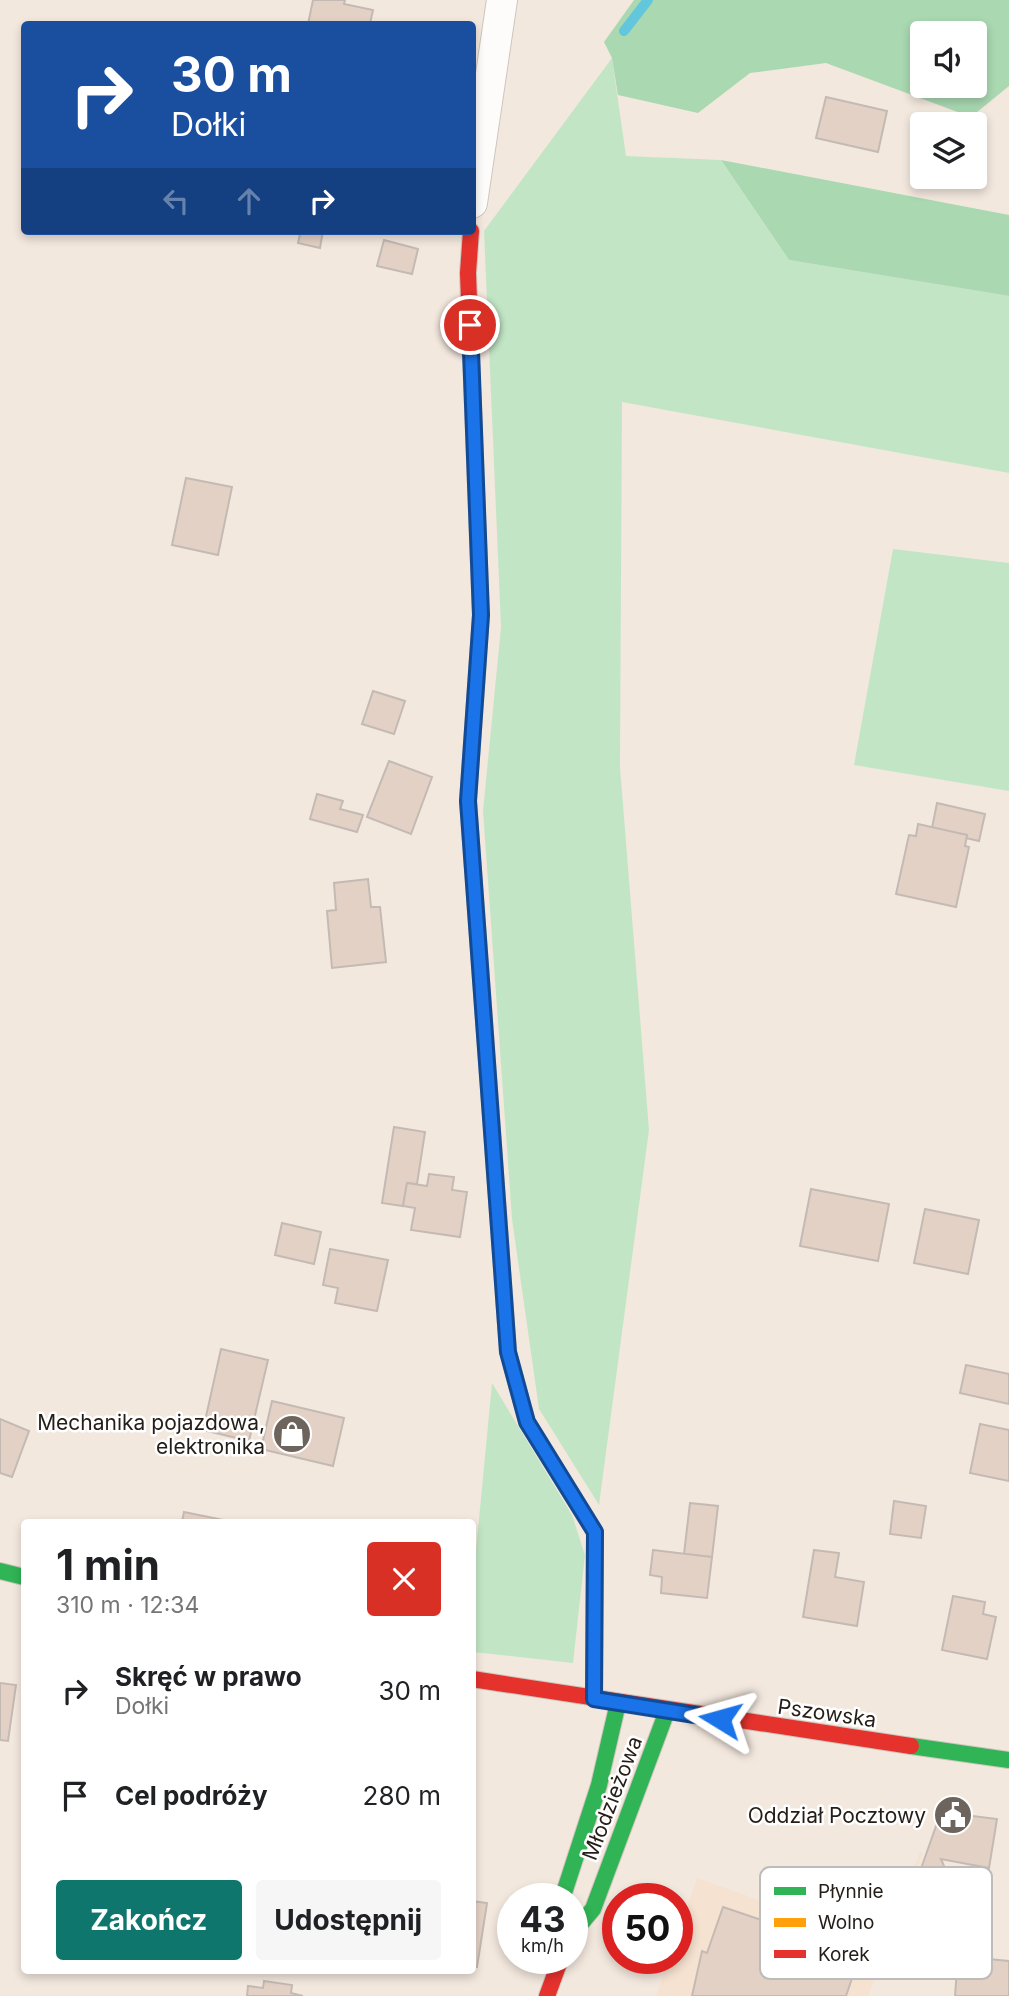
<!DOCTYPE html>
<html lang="pl">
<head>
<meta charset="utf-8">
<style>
	body { margin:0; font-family:Inter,sans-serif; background:#f6f6f6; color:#202124; height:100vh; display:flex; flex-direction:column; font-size:26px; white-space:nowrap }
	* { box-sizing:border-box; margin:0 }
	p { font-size:23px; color:#757577 }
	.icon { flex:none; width:38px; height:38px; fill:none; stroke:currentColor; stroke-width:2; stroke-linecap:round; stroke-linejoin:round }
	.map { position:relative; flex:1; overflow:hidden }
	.drawer { position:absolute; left:21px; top:1519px; width:455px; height:455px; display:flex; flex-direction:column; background:#fff; border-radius:7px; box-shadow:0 4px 10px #0003 }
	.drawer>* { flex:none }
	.banner { position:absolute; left:21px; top:21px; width:455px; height:214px; border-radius:7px; box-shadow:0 4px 10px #0003; background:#1a4fa0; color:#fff; overflow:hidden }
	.buttons { position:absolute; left:910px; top:21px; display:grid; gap:14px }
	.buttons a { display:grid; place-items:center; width:77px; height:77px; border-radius:7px; background:#fff; box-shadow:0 4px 10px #0003; font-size:35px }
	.speed { position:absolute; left:497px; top:1883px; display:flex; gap:14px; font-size:35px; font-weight:700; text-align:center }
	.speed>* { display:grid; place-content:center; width:91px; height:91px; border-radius:50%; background:#fff; box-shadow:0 4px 10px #0003; line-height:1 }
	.speed small { font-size:18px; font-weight:400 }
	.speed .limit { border:10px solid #d22; background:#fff; color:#111 }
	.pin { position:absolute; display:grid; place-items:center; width:60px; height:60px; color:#fff; margin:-30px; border:4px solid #fff; border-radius:50%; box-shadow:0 2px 7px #0007 }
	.me { position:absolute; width:77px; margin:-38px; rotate:278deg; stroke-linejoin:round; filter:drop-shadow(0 0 5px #0008) }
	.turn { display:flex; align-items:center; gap:24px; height:147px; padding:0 35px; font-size:32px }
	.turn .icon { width:91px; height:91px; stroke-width:2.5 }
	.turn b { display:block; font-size:49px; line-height:60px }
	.lanes { display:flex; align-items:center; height:66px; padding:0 35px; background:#0003; justify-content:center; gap:35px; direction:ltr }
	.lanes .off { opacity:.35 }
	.round { display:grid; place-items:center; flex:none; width:74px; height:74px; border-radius:7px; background:#f6f6f6 }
	.summary { display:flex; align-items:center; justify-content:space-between; height:119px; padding:0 35px }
	h1 { font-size:42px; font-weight:700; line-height:52px }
	.action { display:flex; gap:14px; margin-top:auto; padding:14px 35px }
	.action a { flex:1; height:80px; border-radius:7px; background:#0f766e; color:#fff; font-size:28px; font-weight:700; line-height:80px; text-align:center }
	.action a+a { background:#f6f6f6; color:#202124 }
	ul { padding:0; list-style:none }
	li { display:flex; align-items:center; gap:21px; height:105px; padding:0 35px }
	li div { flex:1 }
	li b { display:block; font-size:26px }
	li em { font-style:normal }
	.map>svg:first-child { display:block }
	.built { fill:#f6e2d1 }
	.green { fill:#c2e6c5 }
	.forest { fill:#a9d8b1; fill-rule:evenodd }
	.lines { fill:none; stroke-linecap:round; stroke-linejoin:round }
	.stream { stroke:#62c6dc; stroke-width:10 }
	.building { fill:#e4d1c6; stroke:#c4bab4; stroke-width:2 }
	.street-casing { stroke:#ccc5bd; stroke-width:32 }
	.fast-casing { stroke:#ccc5bd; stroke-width:18 }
	.slow-casing { stroke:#ccc5bd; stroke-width:18 }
	.jam-casing { stroke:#ccc5bd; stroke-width:18 }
	.street { stroke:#fdfcfa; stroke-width:30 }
	.fast { stroke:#30b455; stroke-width:16 }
	.slow { stroke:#ff9f0a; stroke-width:16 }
	.jam { stroke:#e5322d; stroke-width:16 }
	.route-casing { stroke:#114b97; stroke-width:18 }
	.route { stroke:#1a73e8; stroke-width:12 }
	.labels { text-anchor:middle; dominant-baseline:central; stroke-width:5; stroke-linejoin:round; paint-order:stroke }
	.poi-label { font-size:21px; fill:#251e18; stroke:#fff; text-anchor:end }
	.street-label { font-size:21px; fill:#251e18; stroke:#fff }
	.key { fill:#fff; stroke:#bebcba; stroke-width:2 }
	.key-label { font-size:19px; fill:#251e18 }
</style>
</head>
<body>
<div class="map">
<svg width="1009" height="1996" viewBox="0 0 1009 1996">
	<rect width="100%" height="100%" fill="#f3e8de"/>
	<path class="built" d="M920 1852 923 1853 868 1996H656L669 1958H677V1936L697 1878 884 1944Z"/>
	<g class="green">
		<path d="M612 58 626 156 721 160 789 260 1009 296V473L622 402 620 767 649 1130 599 1505 539 1409 512 1219 483 811 501 627 484 231Z"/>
		<path d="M893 549 1009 563V791L854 765Z"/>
		<path d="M492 1383 572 1515 585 1555 573 1663 473 1652V1582Z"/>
	</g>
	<g class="forest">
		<path d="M634 0H1009V86L971 117 826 63 750 73 698 113 618 95 612 58 604 42ZM922 33H975V86H922Z"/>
		<path d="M721 160 1009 215V296L789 260Z"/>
	</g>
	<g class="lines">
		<path class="stream" d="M624 31 648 0"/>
	</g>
	<g class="building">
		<path d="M313 0H345L344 4 373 10 370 24H308Z"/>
		<path d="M826 97 887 111 878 152 816 138Z"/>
		<path d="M284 231H323L320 248 298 243 300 234Z"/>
		<path d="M384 240 418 249 412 274 377 266Z"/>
		<path d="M186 478 232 487 218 555 172 545Z"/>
		<path d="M373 691 405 701 394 734 362 724Z"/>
		<path d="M389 761 432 777 411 834 367 817Z"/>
		<path d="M317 794 343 801 340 809 363 815 357 832 310 819Z"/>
		<path d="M937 803 985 814 979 841 966 838 967 835 932 828Z"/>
		<path d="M918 824 967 835 965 846 969 847 956 907 896 894 909 835 916 836Z"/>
		<path d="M368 879 371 907H380L386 962 332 968 327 911 336 910 334 883Z"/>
		<path d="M394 1127 425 1132 417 1184 407 1183 403 1206 382 1203Z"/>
		<path d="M429 1174 454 1177 452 1190 467 1192 460 1237 411 1230 415 1208 403 1206 407 1183 427 1186Z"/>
		<path d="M811 1189 889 1204 878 1261 800 1246Z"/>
		<path d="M925 1209 979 1220 968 1274 914 1263Z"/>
		<path d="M282 1223 321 1232 314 1264 275 1255Z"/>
		<path d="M330 1249 388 1260 377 1311 335 1303 338 1288 323 1285Z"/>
		<path d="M221 1349 268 1360 249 1441 203 1430Z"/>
		<path d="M966 1365 1009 1374V1404L960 1393Z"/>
		<path d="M272 1401 344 1418 333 1466 261 1449Z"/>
		<path d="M0 1419 29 1431 12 1477 0 1473Z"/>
		<path d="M980 1424 1009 1430V1481L970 1473Z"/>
		<path d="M894 1501 926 1506 921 1538 890 1534Z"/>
		<path d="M690 1503 718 1506 712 1557 684 1554Z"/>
		<path d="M184 1512 233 1522H182Z"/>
		<path d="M653 1550 712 1557 707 1598 661 1593 662 1577 650 1575Z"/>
		<path d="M814 1550 839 1553 835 1577 864 1582 857 1626 803 1617Z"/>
		<path d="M953 1596 985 1602 983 1614 996 1617 987 1659 942 1650Z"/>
		<path d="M0 1683 16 1685 8 1741 0 1740Z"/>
		<path d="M941 1812 997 1819 989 1868 941 1859 949 1878 934 1920 906 1911Z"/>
		<path d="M472 1901 487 1903 477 1967 472 1966Z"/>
		<path d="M723 1907 800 1933 803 1921 864 1943 846 1996H692L702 1951 707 1953Z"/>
		<path d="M958 1956 1009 1961V1996H955Z"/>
		<path d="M264 1981 292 1985 291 1993 303 1996H247L248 1986 263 1988Z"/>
	</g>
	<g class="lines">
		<defs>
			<path id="street" d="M472 203 502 0"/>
			<g id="fast">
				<path d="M0 1571 24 1577"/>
				<path d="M911 1746 1009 1760"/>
				<path d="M562 1899 599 1785 618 1703"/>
				<path d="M572 1934 593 1909 667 1711"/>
			</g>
			<g id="slow">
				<path d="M477 515 481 615 468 801 490 1102"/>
				<path d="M572 1495 595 1532 594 1699"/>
			</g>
			<g id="jam">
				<path d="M471 231 468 273 477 515"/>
				<path d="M490 1102 508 1352 527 1422 572 1495"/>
				<path d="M472 1679 911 1746"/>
				<path d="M547 1996 561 1958"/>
			</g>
		</defs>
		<use href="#street" class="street-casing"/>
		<use href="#fast" class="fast-casing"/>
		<use href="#slow" class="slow-casing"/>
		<use href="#jam" class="jam-casing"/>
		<use href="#street" class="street"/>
		<use href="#fast" class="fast"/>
		<use href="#slow" class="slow"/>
		<use href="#jam" class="jam"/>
	</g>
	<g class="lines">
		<defs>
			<path id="route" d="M470 325 481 615 468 801 508 1352 527 1422 595 1532 594 1699 720 1719"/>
		</defs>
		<use href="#route" class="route-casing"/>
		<use href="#route" class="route"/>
	</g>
	<defs>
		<symbol id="shop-disc" viewBox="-11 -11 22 22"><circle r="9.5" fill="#6d655d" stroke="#fff"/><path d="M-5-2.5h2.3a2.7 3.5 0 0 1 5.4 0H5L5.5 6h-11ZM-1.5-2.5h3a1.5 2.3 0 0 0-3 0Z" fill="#fff"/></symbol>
		<symbol id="civic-disc" viewBox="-11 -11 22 22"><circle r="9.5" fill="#6d655d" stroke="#fff"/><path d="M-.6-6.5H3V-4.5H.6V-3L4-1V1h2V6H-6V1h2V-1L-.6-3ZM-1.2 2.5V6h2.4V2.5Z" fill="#fff"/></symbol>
	</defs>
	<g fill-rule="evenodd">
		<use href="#shop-disc" x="270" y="1412" width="44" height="44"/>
		<use href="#civic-disc" x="931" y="1793" width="44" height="44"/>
	</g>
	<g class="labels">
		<g class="poi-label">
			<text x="265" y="1422">Mechanika pojazdowa,<tspan x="265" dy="24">elektronika</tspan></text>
			<text x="926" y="1815">Oddział Pocztowy</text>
		</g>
		<g class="street-label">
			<text transform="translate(827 1713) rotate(8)">Pszowska</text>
			<text transform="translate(612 1798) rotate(-69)">Młodzieżowa</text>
		</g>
	</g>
	<rect x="760" y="1867" width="232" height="112" rx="10" class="key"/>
	<rect x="774" y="1887" width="32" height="8" fill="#30b455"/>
	<rect x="774" y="1918" width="32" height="9" fill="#ff9f0a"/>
	<rect x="774" y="1950" width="32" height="8" fill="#e5322d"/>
	<g class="key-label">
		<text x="818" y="1898">Płynnie</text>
		<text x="818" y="1929">Wolno</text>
		<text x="818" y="1961">Korek</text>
	</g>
</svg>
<div class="buttons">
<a><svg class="icon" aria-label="sound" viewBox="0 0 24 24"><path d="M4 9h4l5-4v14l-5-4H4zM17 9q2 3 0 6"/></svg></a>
<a><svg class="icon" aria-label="layers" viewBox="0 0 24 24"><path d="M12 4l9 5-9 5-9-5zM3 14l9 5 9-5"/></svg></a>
</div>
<div class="speed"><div>43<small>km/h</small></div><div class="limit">50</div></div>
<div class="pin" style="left:470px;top:325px;background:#d93025"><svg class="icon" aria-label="arrive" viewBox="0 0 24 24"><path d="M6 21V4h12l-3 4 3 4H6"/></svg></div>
<svg class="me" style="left:720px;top:1719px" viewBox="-20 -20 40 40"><path d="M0-17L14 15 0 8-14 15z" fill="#1a73e8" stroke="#fff" stroke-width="4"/></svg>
<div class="banner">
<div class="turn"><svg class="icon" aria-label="right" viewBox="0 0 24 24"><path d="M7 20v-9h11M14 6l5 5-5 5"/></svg><div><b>30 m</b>Dołki</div></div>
<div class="lanes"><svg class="icon off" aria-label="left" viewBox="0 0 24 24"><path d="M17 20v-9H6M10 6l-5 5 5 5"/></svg><svg class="icon off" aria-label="ahead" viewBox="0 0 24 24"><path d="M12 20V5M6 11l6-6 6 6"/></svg><svg class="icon" aria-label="right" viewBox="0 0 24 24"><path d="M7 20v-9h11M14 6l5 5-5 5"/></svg></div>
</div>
<section class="drawer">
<div class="summary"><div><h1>1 min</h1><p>310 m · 12:34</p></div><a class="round" style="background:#d93025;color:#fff"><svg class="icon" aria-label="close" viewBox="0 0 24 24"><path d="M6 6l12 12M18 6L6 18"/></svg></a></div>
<ul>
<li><svg class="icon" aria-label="right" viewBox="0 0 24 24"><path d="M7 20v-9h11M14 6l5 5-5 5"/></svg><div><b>Skręć w prawo</b><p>Dołki</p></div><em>30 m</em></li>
<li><svg class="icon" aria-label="arrive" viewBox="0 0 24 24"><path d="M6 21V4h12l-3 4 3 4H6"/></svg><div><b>Cel podróży</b></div><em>280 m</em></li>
</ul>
<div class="action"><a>Zakończ</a><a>Udostępnij</a></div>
</section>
</div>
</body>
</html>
